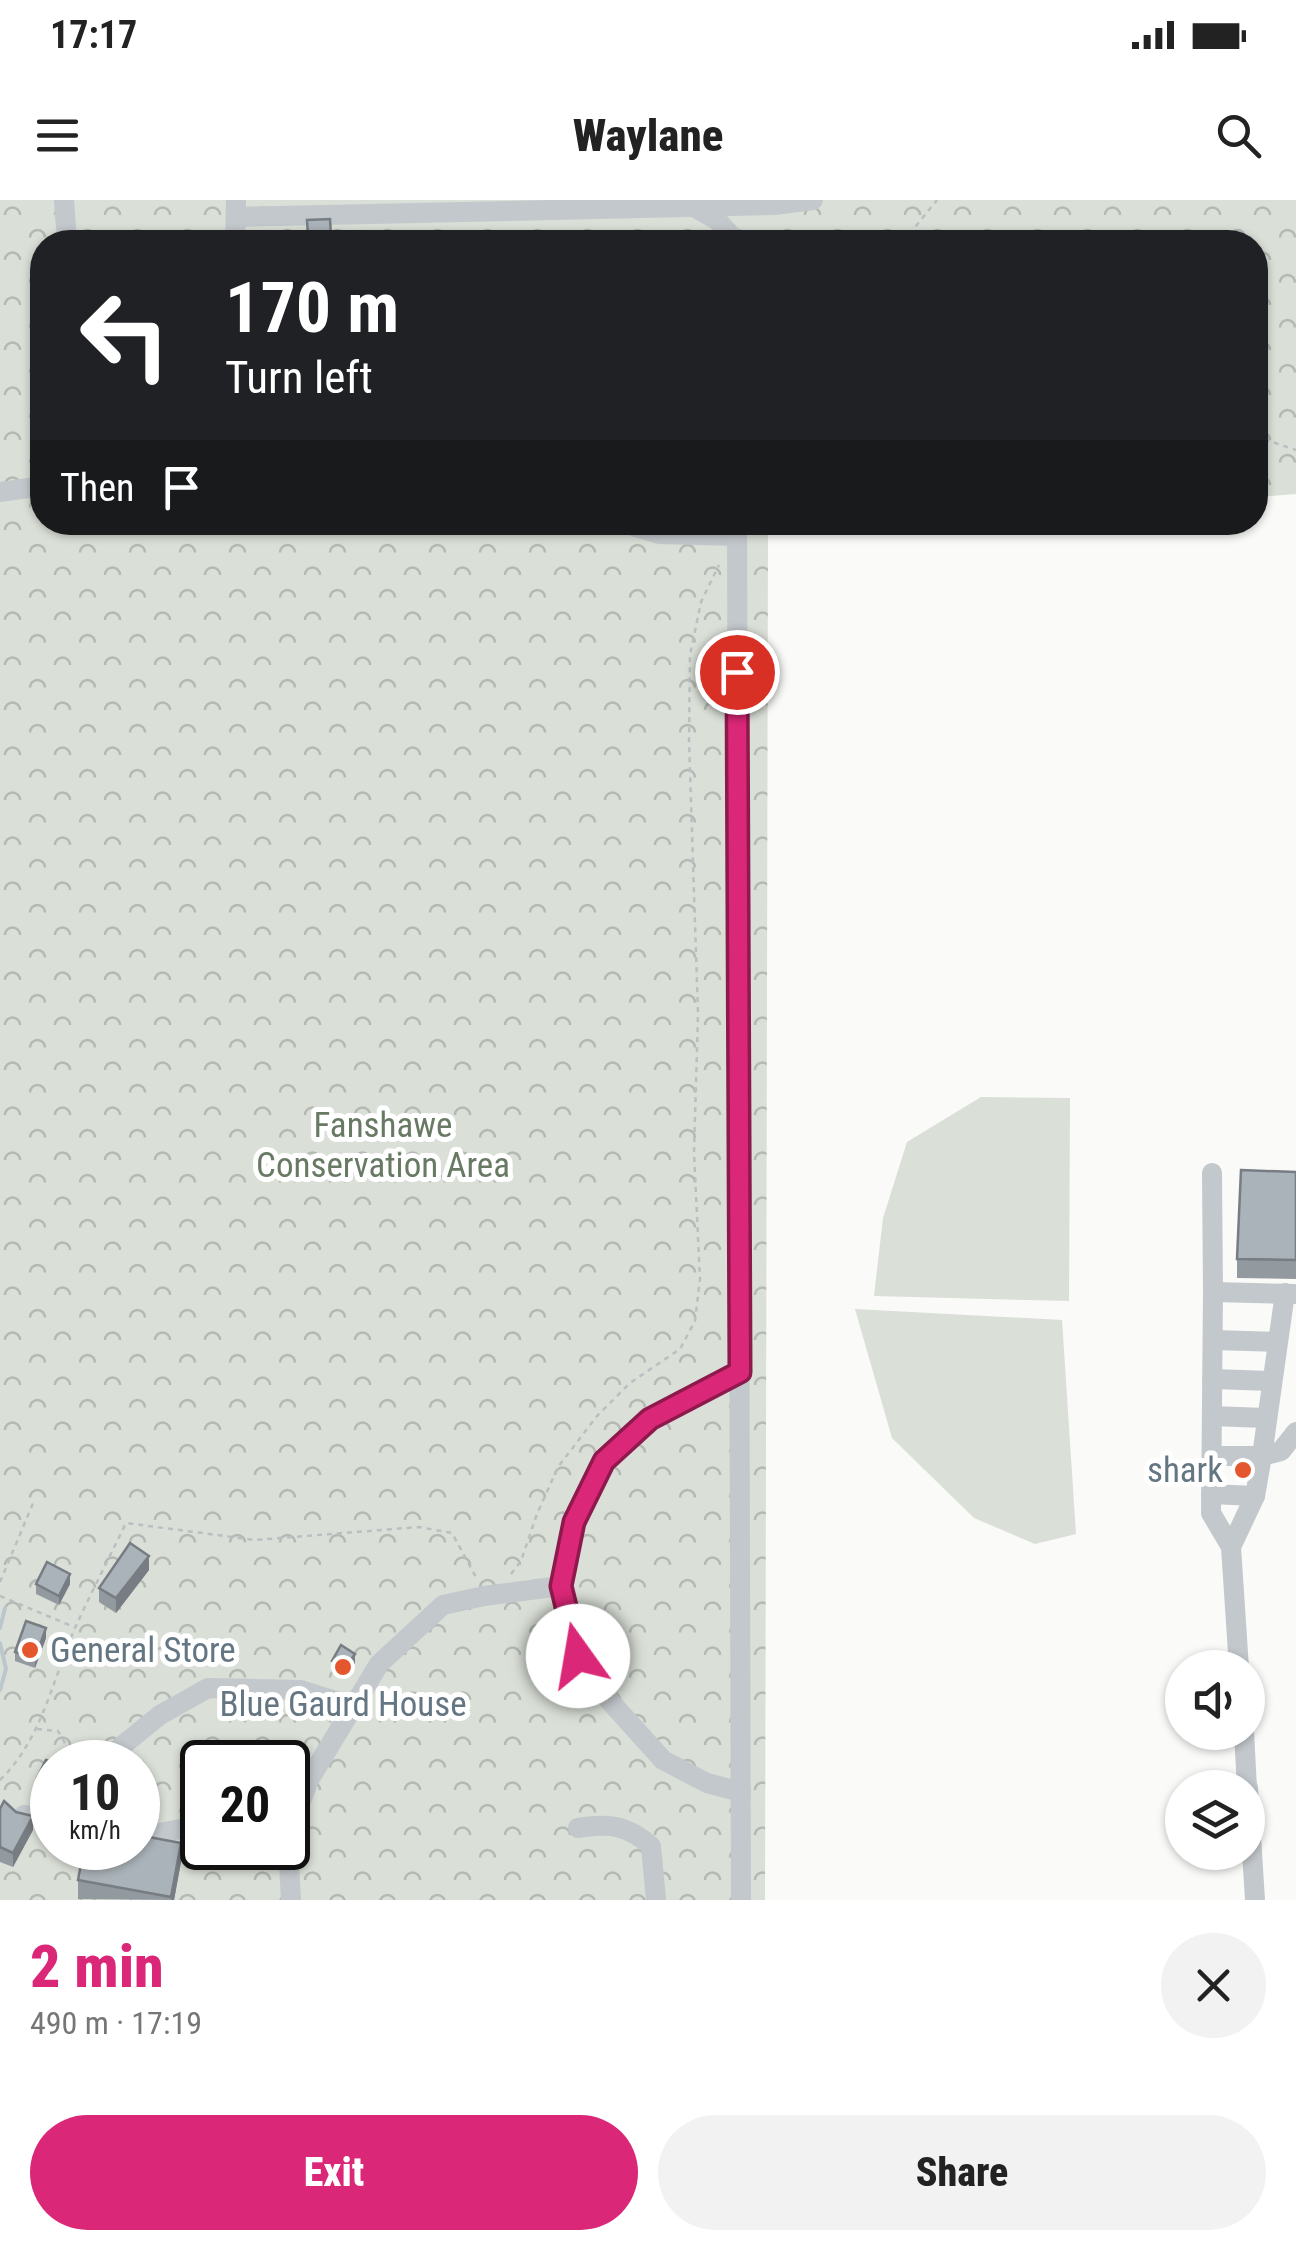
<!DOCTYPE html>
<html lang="en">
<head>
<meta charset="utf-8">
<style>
	body { margin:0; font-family:"Roboto Condensed",sans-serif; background:#f2f2f2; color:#222; height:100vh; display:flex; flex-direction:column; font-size:38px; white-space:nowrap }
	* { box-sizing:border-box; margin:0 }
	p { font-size:32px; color:#767676 }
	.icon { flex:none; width:55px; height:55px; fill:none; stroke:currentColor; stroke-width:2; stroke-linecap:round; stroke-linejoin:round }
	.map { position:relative; height:1700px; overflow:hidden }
	.panel { display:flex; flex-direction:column; background:#fff; flex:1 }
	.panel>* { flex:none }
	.top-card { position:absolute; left:30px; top:30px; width:1238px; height:305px; border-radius:40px; box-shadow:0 2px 8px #0004; background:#202124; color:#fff; overflow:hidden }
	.controls { position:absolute; left:1165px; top:1450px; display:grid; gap:20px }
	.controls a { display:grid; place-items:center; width:100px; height:100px; border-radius:50%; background:#fff; box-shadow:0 2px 8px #0004; font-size:50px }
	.speed { position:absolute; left:30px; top:1540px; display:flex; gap:20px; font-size:50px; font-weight:700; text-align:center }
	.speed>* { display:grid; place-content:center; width:130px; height:130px; border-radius:50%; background:#fff; box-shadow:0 2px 8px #0004; line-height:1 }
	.speed small { font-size:25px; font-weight:400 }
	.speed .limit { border:5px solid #111; border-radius:15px; background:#fff; color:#111 }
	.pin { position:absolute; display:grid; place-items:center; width:85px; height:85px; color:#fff; margin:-42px; border:5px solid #fff; border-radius:50%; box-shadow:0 2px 10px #0007 }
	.me { position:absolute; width:110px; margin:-55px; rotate:347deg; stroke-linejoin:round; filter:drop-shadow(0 0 8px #0008) }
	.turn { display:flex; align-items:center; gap:35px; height:210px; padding:0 30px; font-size:45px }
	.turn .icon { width:130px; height:130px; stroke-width:2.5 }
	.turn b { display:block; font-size:70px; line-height:85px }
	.then { display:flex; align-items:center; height:95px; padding:0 30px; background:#0003; gap:20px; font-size:38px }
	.round { display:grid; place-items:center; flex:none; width:105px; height:105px; border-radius:52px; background:#f2f2f2 }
	.head { display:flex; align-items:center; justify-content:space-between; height:170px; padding:0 30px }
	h1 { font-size:60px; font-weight:800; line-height:75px; color:#db2777 }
	.cta { display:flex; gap:20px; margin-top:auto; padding:20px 30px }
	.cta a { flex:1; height:115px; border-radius:60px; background:#db2777; color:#fff; font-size:40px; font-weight:800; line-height:115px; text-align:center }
	.cta a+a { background:#f2f2f2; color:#222 }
	.status { display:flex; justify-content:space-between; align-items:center; height:70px; padding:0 50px; background:#fff; direction:ltr }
	.status svg { height:28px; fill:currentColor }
	header { display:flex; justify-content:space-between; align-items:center; height:130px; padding:0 30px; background:#fff; font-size:45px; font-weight:800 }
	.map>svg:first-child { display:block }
	.park { fill:url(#park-crowns); fill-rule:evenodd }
	.pitch { fill:#dadfd7 }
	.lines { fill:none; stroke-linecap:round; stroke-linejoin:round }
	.stream { stroke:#bbc7cb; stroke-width:4 }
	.path { stroke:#bbbfc2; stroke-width:2.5; stroke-dasharray:5 5; stroke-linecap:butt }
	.minor { stroke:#c3c8cc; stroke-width:20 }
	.wall { fill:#929a9f }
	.shaded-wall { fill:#777d82 }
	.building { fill:#aab3b9; stroke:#777d82; stroke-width:2.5 }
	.route-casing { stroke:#8e194d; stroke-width:25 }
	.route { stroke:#db2777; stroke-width:18 }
	.poi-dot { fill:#e4572e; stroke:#fff; stroke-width:4 }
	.labels { text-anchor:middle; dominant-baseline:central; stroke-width:10; stroke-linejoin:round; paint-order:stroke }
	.park-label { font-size:35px; fill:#687a64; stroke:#fff }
	.poi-label { font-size:35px; fill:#657683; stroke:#fff; text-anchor:end }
</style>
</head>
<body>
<div class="status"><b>17:17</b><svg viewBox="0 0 49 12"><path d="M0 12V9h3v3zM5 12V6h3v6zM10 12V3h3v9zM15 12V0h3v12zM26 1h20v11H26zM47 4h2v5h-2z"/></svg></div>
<header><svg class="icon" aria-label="menu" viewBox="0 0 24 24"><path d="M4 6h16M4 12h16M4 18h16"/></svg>Waylane<svg class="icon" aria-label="search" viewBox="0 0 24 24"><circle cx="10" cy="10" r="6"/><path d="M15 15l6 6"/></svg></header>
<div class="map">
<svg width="1296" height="1700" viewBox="0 0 1296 1700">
	<defs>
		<pattern id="park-crowns" width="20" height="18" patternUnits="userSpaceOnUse" patternTransform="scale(2.5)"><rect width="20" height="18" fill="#dadfd7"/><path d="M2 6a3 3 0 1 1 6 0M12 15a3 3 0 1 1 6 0" fill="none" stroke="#b4b9b4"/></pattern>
	</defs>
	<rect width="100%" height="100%" fill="#fafaf8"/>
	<path class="park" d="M0 0H1296V294L1255 297V42H42V322L838 323 768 328 765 1700H0ZM52 1562H138V1648H52ZM202 1562H288V1648H202Z"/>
	<g class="pitch">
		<path d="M981 897 1070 898 1069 1101 874 1096 883 1018 907 942Z"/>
		<path d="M855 1109 1062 1120 1076 1334 1035 1344 974 1318 892 1238Z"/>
	</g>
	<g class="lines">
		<g class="stream">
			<path d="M0 1428 5 1408"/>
			<path d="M0 1443 6 1469 0 1490"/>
		</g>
		<g class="path">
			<path d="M903 42 937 0"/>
			<path d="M1255 236 1296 250"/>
			<path d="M511 1374 521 1361 537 1314 558 1267 597 1216 630 1183 680 1149 695 1121 700 1079 694 953 698 814 689 540 690 455 701 402 719 365"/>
			<path d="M0 1382 34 1301"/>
			<path d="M0 1396 74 1427"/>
			<path d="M37 1529 58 1531 76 1562"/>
			<path d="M0 1580C41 1541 53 1479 75 1428 91 1393 109 1358 126 1323L255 1340 419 1327 452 1333 477 1379"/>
		</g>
		<g class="minor">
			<path d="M64 0 67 42"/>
			<path d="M692 6 717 20 737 42"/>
			<path d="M236 17 774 5 813 0"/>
			<path d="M235 42 236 0"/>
			<path d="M0 292 42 286"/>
			<path d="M619 322 659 334 737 336"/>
			<path d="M737 322 741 1700"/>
			<path d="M1212 973 1213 1092 1294 1094"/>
			<path d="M1213 1092 1211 1313 1231 1347 1239 1468"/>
			<path d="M1213 1140 1277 1142"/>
			<path d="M740 1172 651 1219 604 1261 574 1322 561 1386 578 1455 607 1498 663 1560 707 1583 741 1592"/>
			<path d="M1212 1179 1271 1181"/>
			<path d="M1212 1216 1265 1218"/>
			<path d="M1212 1256H1262L1285 1093"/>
			<path d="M1211 1294 1255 1296"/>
			<path d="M1231 1347 1255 1296 1262 1256 1281 1251 1296 1232"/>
			<path d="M1244 1532 1247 1588"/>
			<path d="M102 1562 160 1515 208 1488 301 1490 351 1506"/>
			<path d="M1248 1588 1255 1700"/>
			<path d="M24 1615 52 1619"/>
			<path d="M578 1628C610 1623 627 1625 651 1646L656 1700"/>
			<path d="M138 1631 154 1634 202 1625"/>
			<path d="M288 1635 309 1580 379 1464 443 1405 484 1396 561 1386"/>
			<path d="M288 1645 291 1700"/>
		</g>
	</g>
	<g class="wall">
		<path d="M330 19 331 42H308L307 20Z"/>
		<path d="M1296 972V1079L1237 1078V1059Z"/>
		<path d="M149 1370 116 1413 99 1402V1388Z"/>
		<path d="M36 1384H70L59 1405 36 1394Z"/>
		<path d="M46 1438 35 1468 15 1461V1452Z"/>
		<path d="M332 1461 355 1463 346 1477 332 1470Z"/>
		<path d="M52 1562V1595L37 1588V1578Z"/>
		<path d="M0 1609 16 1612 33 1630 13 1667 0 1662Z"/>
		<path d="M181 1662 174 1700 78 1699V1680Z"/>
	</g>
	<g class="shaded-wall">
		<path d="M149 1356V1370L116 1413V1398Z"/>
		<path d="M70 1374V1384L59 1405V1396Z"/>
		<path d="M46 1428V1438L35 1468V1459Z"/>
		<path d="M355 1454V1463L346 1477V1467Z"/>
		<path d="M33 1616V1630L13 1667V1653Z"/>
		<path d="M181 1643V1662L174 1700H171Z"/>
	</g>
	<g class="building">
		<path d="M330 19 331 36 308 37 307 20Z"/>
		<path d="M1241 970 1296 972V1060L1237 1059Z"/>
		<path d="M130 1343 149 1356 116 1398 99 1388Z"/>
		<path d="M47 1362 70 1374 59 1396 36 1384Z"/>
		<path d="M26 1421 46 1428 35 1459 15 1452Z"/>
		<path d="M341 1445 355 1454 346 1467 332 1461Z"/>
		<path d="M46 1560 53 1562 52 1585 37 1578Z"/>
		<path d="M4 1601 16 1612 33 1616 13 1653 0 1647V1609Z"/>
		<path d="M138 1635 181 1643 171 1697 78 1680 84 1648H138Z"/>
	</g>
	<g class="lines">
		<defs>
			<path id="route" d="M578 1456 561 1386 574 1322 604 1261 650 1219 740 1172 737 472"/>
		</defs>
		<use href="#route" class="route-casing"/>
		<use href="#route" class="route"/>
	</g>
	<g class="poi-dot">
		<circle cx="1243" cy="1270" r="10"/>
		<circle cx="30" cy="1450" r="10"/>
		<circle cx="343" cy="1467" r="10"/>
	</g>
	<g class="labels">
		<g class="park-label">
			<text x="383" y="925">Fanshawe<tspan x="383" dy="40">Conservation Area</tspan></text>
		</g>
		<g class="poi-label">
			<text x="1223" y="1270">shark</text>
			<text x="50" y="1450" text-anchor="start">General Store</text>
			<text x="343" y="1504" text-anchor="middle">Blue Gaurd House</text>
		</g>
	</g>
</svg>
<div class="controls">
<a><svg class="icon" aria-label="sound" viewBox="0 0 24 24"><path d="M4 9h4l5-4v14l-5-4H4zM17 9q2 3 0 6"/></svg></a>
<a><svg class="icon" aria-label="layers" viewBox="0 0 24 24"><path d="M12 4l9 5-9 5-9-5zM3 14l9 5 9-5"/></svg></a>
</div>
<div class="speed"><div>10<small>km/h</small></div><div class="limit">20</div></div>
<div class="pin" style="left:737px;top:472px;background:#d93025"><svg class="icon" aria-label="arrive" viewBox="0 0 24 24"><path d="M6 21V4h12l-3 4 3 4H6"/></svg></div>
<svg class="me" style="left:578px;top:1456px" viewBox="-20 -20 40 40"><circle r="19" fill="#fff"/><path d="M0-13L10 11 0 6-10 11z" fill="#db2777"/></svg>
<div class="top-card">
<div class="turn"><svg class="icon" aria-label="left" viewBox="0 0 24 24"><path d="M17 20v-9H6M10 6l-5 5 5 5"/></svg><div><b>170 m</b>Turn left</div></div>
<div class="then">Then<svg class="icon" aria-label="arrive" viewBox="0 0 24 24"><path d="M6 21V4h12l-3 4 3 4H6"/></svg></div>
</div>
</div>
<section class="panel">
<div class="head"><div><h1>2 min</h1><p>490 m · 17:19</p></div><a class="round"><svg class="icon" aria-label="close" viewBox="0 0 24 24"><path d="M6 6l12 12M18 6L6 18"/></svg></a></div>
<div class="cta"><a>Exit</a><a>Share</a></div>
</section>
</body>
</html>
